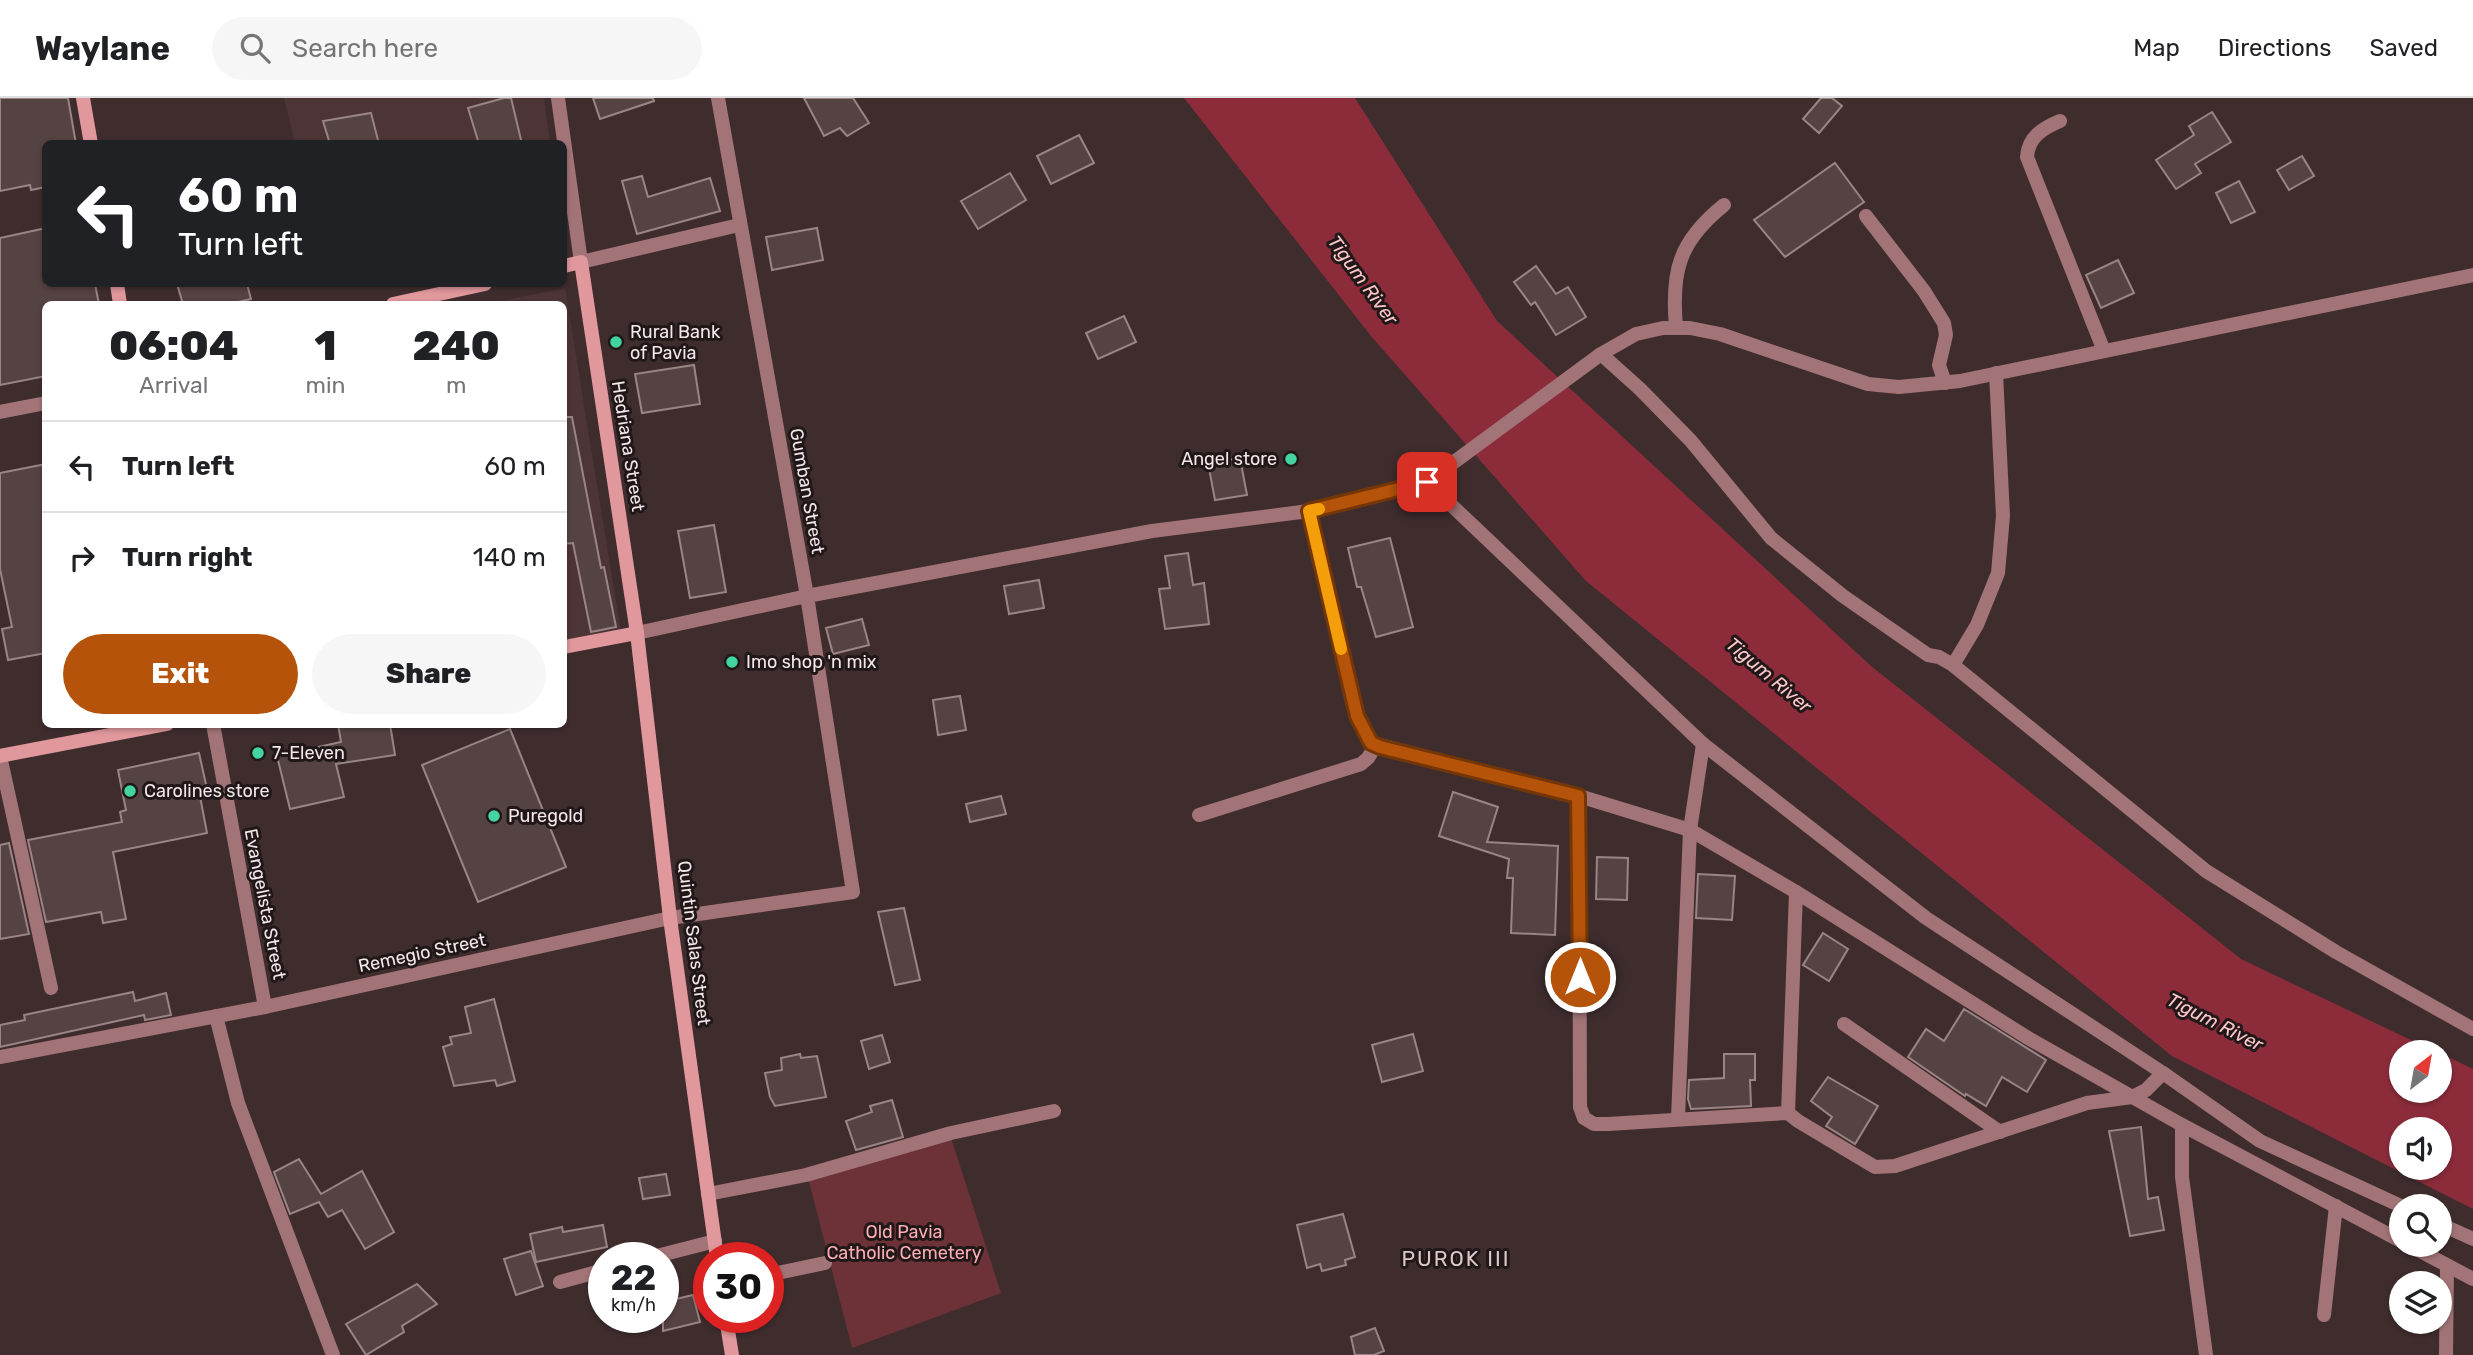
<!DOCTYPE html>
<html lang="en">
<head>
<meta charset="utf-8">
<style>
	body { margin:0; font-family:Rubik,sans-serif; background:#f6f6f6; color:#202124; height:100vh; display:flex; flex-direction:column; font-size:26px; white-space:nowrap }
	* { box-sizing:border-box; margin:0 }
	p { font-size:23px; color:#757577 }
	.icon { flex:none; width:38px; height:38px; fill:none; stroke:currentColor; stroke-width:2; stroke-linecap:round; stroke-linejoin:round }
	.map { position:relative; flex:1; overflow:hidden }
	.drawer { position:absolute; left:42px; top:203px; width:525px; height:427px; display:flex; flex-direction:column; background:#fff; border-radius:10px; box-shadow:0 2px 5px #0004 }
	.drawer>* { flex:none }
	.hud { position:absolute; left:42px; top:42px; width:525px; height:147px; border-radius:10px; box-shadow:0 2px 5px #0004; background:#202124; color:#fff; overflow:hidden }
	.needle { width:46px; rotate:31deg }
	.buttons { position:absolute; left:2389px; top:942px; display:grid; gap:14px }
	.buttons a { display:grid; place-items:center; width:63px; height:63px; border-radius:50%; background:#fff; box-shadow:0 2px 5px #0004; font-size:35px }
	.speed { position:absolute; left:588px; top:1144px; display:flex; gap:14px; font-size:35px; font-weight:700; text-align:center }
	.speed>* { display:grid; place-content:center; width:91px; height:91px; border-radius:50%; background:#fff; box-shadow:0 2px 5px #0004; line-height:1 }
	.speed small { font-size:18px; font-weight:400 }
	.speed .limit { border:10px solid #d22; background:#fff; color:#111 }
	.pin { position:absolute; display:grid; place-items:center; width:60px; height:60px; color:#fff; margin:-30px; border-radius:14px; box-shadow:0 4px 10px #0006 }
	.me { position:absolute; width:77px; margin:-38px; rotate:0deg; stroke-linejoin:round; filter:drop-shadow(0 0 5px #0008) }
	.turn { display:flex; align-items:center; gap:24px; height:147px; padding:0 21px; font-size:32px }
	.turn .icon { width:91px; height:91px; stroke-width:2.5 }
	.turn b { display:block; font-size:49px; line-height:60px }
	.eta { display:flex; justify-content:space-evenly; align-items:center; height:119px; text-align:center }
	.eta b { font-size:42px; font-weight:800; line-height:49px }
	.action { display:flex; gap:14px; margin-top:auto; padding:14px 21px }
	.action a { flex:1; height:80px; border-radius:42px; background:#b45309; color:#fff; font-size:28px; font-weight:800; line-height:80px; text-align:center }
	.action a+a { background:#f6f6f6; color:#202124 }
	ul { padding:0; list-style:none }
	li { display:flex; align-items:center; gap:21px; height:91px; padding:0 21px; border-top:2px solid #e0e0e0 }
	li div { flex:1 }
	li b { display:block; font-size:26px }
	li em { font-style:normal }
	header { display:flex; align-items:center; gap:42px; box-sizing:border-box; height:98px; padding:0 35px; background:#fff; border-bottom:2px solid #e0e0e0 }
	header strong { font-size:33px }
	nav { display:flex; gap:38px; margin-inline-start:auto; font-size:24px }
	.search { width:490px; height:63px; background:#f6f6f6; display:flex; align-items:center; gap:18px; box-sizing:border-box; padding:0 24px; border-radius:38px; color:#757577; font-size:26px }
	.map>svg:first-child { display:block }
	.built { fill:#4d3436 }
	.green { fill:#6d3138 }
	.water { fill:#8c2c3b; fill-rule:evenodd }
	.building { fill:#554243; stroke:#9a8485; stroke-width:2 }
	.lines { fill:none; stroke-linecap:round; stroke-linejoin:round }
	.minor { stroke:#a27477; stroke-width:14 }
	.tertiary { stroke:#a27477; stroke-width:14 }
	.secondary { stroke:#e0989d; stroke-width:14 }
	.route-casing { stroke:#753606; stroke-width:18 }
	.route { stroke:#b45309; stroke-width:12 }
	.slow { stroke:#f59e0b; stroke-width:12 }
	.poi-dot { fill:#43d4a0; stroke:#201818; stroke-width:2.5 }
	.labels { text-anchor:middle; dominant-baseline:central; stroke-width:6; stroke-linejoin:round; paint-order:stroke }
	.poi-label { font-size:18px; fill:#f3e7e7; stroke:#201818; text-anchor:start }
	.street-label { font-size:18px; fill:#f3e7e7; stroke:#201818 }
	.park-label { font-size:18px; fill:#fdacb2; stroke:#201818 }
	.water-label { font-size:19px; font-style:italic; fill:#fec6c9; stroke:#201818 }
	.quarter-label { font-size:21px; letter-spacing:2px; fill:#dfc7c8; stroke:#201818 }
</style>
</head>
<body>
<header>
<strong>Waylane</strong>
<div class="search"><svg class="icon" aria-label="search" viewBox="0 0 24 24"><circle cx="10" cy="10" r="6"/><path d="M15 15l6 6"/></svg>Search here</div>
<nav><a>Map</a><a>Directions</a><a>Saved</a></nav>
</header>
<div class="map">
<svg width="2473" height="1257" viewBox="0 0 2473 1257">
	<rect width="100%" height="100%" fill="#3f2d2e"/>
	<g class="built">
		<path d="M284 0H544L550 45H295Z"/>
		<path d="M565 190 621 534 564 544V206H486Z"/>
	</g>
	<path class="green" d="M951 1040 1001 1195 852 1250 808 1080Z"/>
	<path class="water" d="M1184 0H1355L1497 223 1871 568 2241 861 2436 954H2401V992H2440V955L2473 971V1111L2172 958 1586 483 1371 238ZM2401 1031H2440V1069H2401Z"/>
	<g class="building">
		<path d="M0 0H68L76 46H46V89L31 92 30 87 0 93Z"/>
		<path d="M504 0H511L522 46H479L468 10Z"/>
		<path d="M593 0H653L654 3 600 21Z"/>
		<path d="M804 0H853L869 25 847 38 840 30 824 38Z"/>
		<path d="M1821 0H1832L1842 8 1819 35 1803 21Z"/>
		<path d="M2212 14 2231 44 2195 66 2201 75 2176 91 2156 62 2194 37 2189 28Z"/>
		<path d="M371 15 379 46H330L323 23Z"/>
		<path d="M1079 37 1094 65 1051 86 1037 58Z"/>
		<path d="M2302 58 2314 78 2289 92 2277 72Z"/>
		<path d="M1835 65 1864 104 1785 159 1754 122Z"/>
		<path d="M1010 75 1026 102 978 131 961 103Z"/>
		<path d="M642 78 648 99 710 80 720 113 637 136 622 83Z"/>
		<path d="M2239 83 2255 114 2231 125 2216 95Z"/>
		<path d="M46 130V186H95L99 206H46V278L0 287V140Z"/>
		<path d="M817 130 823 162 772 172 766 139Z"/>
		<path d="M2118 162 2134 195 2101 210 2086 177Z"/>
		<path d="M1536 168 1556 196 1568 189 1586 219 1556 237 1535 204 1531 207 1514 184Z"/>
		<path d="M177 186H247L251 201 229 206H183Z"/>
		<path d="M1124 218 1136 244 1098 261 1086 235Z"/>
		<path d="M694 267 700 306 642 315 635 276Z"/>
		<path d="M564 319H572L601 470 604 469 616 529 591 534 573 445 564 446Z"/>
		<path d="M1240 360 1247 397 1215 402 1208 365Z"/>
		<path d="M46 366V555L8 562 2 531 12 529 0 471V375Z"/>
		<path d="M714 427 726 494 690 500 678 433Z"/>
		<path d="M1390 440 1413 529 1376 539 1361 489H1357L1348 450Z"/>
		<path d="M1188 455 1193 487 1204 485 1209 526 1165 531 1159 491 1170 490 1165 458Z"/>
		<path d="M1039 482 1044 510 1009 516 1004 488Z"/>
		<path d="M862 521 869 547 833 556 826 530Z"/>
		<path d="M960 598 966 632 938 637 933 602Z"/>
		<path d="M338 626H390L395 657 336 666 344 699 290 711 277 658 341 644Z"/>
		<path d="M510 631 566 769 478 804 422 667Z"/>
		<path d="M199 655 207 691 199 693 207 735 113 754 126 821 103 825 101 814 46 824 28 742 122 724 120 714 126 712 118 672Z"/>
		<path d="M1453 694 1498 709 1487 744 1558 748 1555 837 1511 835 1513 780H1507L1509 761 1439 738Z"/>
		<path d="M1001 698 1006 716 970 724 966 706Z"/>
		<path d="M9 745 29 836 0 841V747Z"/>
		<path d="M1597 759 1628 760 1627 802 1596 801Z"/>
		<path d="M1698 776 1735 778 1732 822 1696 820Z"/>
		<path d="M904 810 920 882 895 887 878 814Z"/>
		<path d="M1823 835 1848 851 1829 883 1803 867Z"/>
		<path d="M133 894 135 903 166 895 171 917 145 922 144 917 0 949V927L25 922 24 917Z"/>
		<path d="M494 901 515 983 497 988 495 982 454 988 443 949 452 946 450 939 471 935 465 909Z"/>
		<path d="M1964 911 2046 962 2027 994 2002 979 1986 1008 1966 996 1965 998 1908 959 1926 931 1944 943Z"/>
		<path d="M1413 936 1423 973 1382 984 1372 947Z"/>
		<path d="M882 937 890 964 869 971 861 943Z"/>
		<path d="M800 956 801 960 817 958 826 999 775 1008 770 999 765 975 782 972 781 960Z"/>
		<path d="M1724 956H1755V982H1750L1751 1008 1691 1011 1688 1001 1689 982 1724 980Z"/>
		<path d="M1828 979 1878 1008 1855 1046 1826 1028 1832 1019 1811 1003Z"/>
		<path d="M892 1002 903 1039 856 1052 846 1023 872 1014 870 1008Z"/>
		<path d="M2141 1029 2148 1101 2158 1099 2164 1132 2130 1138 2109 1033Z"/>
		<path d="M299 1061 321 1096 362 1073 394 1134 365 1151 342 1112 328 1119 319 1104 290 1116 274 1074Z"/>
		<path d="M666 1076 670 1097 643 1101 639 1080Z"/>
		<path d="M1343 1116 1355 1159 1345 1162 1346 1167 1322 1173 1320 1166 1307 1170 1297 1127Z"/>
		<path d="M603 1127 607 1149 536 1164 530 1136 562 1129 563 1134Z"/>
		<path d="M531 1153 543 1188 516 1197 504 1161Z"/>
		<path d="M417 1186 437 1206 402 1228 404 1234 366 1257 346 1226Z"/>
		<path d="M693 1197 700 1224 663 1233V1204Z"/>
		<path d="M1375 1230 1384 1253 1374 1257H1355L1351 1239Z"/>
	</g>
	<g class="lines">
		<g class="minor">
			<path d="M558 0 581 164 739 127"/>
			<path d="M2060 23C2043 30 2028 39 2027 59L2104 253"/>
			<path d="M1866 118 1924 193 1944 225 1946 237 1939 267 1945 285"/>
			<path d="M1676 229C1671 173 1679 143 1724 107"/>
			<path d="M1601 256 1640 291 1691 343 1771 440 1843 498 1928 557 1939 559 1953 567 2206 773 2336 854 2473 931"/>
			<path d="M1427 384 1703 646 1926 820 2163 975 2260 1043 2401 1108"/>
			<path d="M1309 413 1357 618 1372 645 1579 698 1690 732 1796 794 2028 940 2182 1027 2401 1143"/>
			<path d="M1953 567 1977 527 1998 475 2003 418 1996 275"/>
			<path d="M213 626 265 909"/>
			<path d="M0 658 51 890"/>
			<path d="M1579 698 1580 1009 1584 1020 1594 1026H1608L1788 1015"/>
			<path d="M1199 717 1361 666 1368 660 1376 647"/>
			<path d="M1796 794 1788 1015 1798 1023 1875 1069 1895 1068 2087 1005 2132 999 2146 992 2163 975"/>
			<path d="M216 918 238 1005 333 1257"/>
			<path d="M1844 926 2000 1034"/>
			<path d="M0 959 265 909 670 820 853 794 807 498"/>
			<path d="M1678 1020 1690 732 1703 646"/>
			<path d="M2182 1027V1079L2206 1257"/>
			<path d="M708 1096 806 1077 951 1035 1054 1013"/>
			<path d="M2440 1126 2473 1141"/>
			<path d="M2407 1146 2473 1181"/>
			<path d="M649 1160 715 1143"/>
			<path d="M768 1177 825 1165"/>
			<path d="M560 1184 604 1172"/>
			<path d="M2324 1217 2336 1108"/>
			<path d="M2446 1257 2447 1168"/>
		</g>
		<g class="tertiary">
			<path d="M718 0 807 498"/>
			<path d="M0 314 46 305"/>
			<path d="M637 535 807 498 1152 433 1309 413 1427 384 1601 256 1636 236 1663 230H1690L1720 236 1868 286 1899 289 1960 283 2473 177"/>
		</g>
		<g class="secondary">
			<path d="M83 0 91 46"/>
			<path d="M564 168 581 164 637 535 670 820 717 1160"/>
			<path d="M117 186 120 206"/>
			<path d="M393 206 485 186"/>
			<path d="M564 549 637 535"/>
			<path d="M0 658 167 626"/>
			<path d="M726 1220 732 1257"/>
		</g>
	</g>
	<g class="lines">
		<defs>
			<path id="route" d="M1427 384 1309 413 1357 618 1371 645 1380 649 1578 698 1580 879"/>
		</defs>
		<use href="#route" class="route-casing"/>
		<use href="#route" class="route"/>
		<path class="slow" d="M1319 411 1309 413 1341 551"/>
	</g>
	<g class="poi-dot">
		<circle cx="616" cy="244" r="7"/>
		<circle cx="1291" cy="361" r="7"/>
		<circle cx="732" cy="564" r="7"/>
		<circle cx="258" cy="655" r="7"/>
		<circle cx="130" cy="693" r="7"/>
		<circle cx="494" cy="718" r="7"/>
	</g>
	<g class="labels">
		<g class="poi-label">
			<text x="630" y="234">Rural Bank<tspan x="630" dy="21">of Pavia</tspan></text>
			<text x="1277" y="361" text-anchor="end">Angel store</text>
			<text x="746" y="564">Imo shop 'n mix</text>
			<text x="272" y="655">7-Eleven</text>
			<text x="144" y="693">Carolines store</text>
			<text x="508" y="718">Puregold</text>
		</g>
		<g class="street-label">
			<text transform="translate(628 348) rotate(81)">Hedriana Street</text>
			<text transform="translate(807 393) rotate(80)">Gumban Street</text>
			<text transform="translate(265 806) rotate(79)">Evangelista Street</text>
			<text transform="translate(694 845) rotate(83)">Quintin Salas Street</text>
			<text transform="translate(422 855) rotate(-12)">Remegio Street</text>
		</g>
		<g class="park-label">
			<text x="904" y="1134">Old Pavia<tspan x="904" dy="21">Catholic Cemetery</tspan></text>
		</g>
		<g class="water-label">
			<text transform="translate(1363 182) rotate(54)">Tigum River</text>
			<text transform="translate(1769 577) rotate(40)">Tigum River</text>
			<text transform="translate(2215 924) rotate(27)">Tigum River</text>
		</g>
		<g class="quarter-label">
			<text x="1456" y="1160">PUROK III</text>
		</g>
	</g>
</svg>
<div class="buttons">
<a><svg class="needle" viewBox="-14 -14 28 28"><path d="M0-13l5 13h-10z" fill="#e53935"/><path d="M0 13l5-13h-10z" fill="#757577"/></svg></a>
<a><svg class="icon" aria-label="sound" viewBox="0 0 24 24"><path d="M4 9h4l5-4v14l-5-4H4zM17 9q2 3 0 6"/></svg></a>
<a><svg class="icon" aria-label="search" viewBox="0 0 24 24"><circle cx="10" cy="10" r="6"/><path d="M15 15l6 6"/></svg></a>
<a><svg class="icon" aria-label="layers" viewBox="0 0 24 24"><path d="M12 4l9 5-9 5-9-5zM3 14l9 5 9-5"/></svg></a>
</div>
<div class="speed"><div>22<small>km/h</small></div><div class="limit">30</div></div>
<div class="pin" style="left:1427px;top:384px;background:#d93025"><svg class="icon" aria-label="arrive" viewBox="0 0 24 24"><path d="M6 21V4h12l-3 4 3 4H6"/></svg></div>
<svg class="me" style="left:1580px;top:879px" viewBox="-20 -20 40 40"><circle r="17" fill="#b45309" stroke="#fff" stroke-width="3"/><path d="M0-11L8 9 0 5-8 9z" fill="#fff"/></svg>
<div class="hud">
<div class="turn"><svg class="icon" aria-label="left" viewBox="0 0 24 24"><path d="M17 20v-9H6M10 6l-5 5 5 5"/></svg><div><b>60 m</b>Turn left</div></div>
</div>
<section class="drawer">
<div class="eta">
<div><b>06:04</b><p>Arrival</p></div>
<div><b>1</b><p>min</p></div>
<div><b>240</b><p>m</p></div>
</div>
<ul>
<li><svg class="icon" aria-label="left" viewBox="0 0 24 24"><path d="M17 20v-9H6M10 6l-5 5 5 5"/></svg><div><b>Turn left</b></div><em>60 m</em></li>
<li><svg class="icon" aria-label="right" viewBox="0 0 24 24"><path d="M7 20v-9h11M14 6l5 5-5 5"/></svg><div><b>Turn right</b></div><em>140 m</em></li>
</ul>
<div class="action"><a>Exit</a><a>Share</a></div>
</section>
</div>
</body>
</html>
